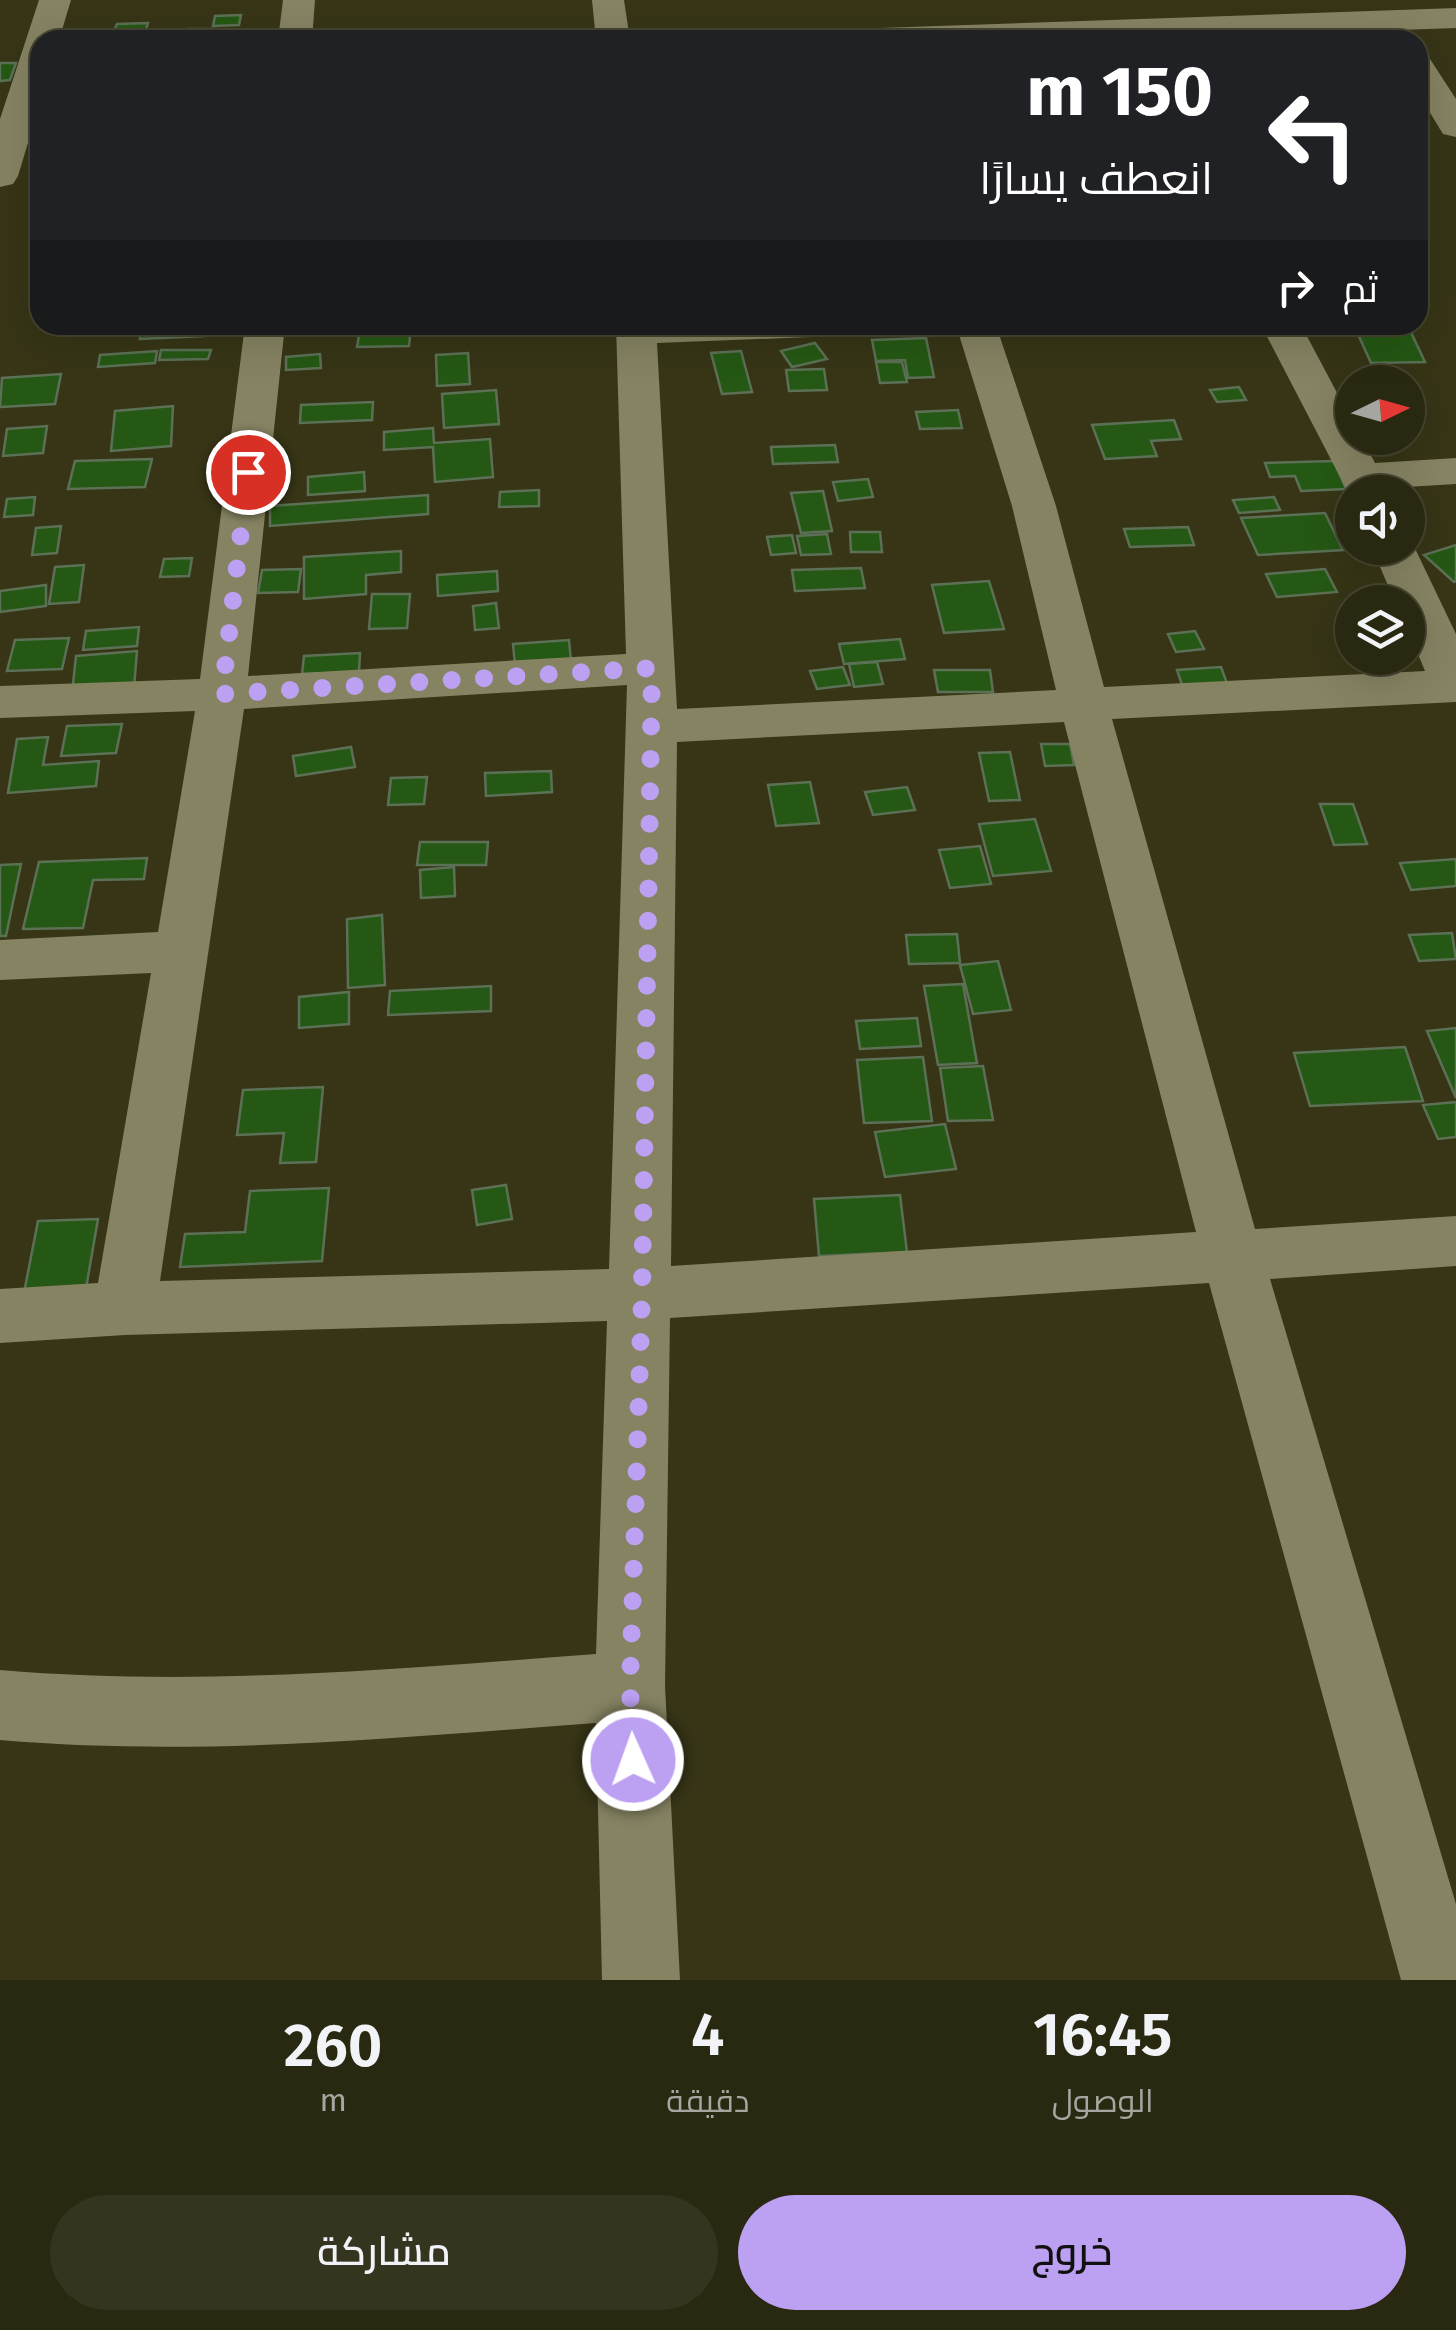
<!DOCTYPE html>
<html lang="ar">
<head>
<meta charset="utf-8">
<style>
	body { margin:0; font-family:"Fira Sans",Cairo,sans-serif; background:#35341e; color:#f1f3f6; direction:rtl; height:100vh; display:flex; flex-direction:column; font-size:38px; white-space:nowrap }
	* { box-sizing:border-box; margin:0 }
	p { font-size:32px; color:#a5a69f }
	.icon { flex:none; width:55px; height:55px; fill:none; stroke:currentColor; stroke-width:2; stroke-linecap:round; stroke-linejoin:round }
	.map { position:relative; height:1980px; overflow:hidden; direction:ltr }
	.side { display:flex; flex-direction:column; background:#292810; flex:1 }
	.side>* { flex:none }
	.top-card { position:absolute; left:30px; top:30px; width:1398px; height:305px; border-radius:30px; box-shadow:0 10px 40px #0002,0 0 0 2px #454430; direction:rtl; background:#202124; color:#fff; overflow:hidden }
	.needle { width:65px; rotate:85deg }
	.controls { position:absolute; left:1335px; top:365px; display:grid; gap:20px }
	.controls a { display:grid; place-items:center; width:90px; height:90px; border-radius:50%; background:#292810; box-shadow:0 10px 40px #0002,0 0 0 2px #454430; font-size:50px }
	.pin { position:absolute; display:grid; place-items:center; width:85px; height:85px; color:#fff; margin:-42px; border:5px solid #fff; border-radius:50%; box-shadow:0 2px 10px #0007 }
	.me { position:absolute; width:110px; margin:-55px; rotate:358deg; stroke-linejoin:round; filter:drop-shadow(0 0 8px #0008) }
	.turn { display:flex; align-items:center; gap:35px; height:210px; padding:0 50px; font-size:45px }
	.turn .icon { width:130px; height:130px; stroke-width:2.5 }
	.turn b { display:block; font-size:70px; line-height:85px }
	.then { display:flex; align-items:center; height:95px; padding:0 50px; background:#0003; gap:20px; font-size:38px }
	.eta { display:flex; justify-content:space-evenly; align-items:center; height:170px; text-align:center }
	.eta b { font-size:60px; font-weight:600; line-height:70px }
	.action { display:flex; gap:20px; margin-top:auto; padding:20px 50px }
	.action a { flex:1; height:115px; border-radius:60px; background:#bca0f2; color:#111; font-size:40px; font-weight:600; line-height:115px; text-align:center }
	.action a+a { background:#35341e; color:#f1f3f6 }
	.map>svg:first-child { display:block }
	.building { fill:#255814; stroke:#5c7056; stroke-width:2.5 }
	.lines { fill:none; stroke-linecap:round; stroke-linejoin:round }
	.minor { fill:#858362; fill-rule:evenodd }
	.route { stroke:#bca0f2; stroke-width:18; stroke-dasharray:0 32.4 }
</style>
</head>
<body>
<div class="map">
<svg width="1456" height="1980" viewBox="0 0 1456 1980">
	<rect width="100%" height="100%" fill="#373516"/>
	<g class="building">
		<path d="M241 15 239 25 213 26 215 16Z"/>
		<path d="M148 23 145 33H113L117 24Z"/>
		<path d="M187 29H216L213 39H184Z"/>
		<path d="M0 63H16L10 80 0 81Z"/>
		<path d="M143 325H207L205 336 140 339Z"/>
		<path d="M390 325H411L409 346 357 347 359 335 389 334Z"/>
		<path d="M1409 328 1425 362 1371 363 1356 330Z"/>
		<path d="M926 338 934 377 908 378 905 360 876 361 872 340Z"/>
		<path d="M815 343 827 359 792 367 781 351Z"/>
		<path d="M161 350H211L208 359 159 360Z"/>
		<path d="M157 351 155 363 98 367 100 355Z"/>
		<path d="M741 351 752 392 722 394 711 353Z"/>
		<path d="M468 353 470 384 437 386 436 355Z"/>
		<path d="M320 354 321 368 286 370V357Z"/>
		<path d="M876 362H902L907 382 880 383Z"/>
		<path d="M824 369 827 390 789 391 786 370Z"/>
		<path d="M61 374 55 404 0 407 2 378Z"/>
		<path d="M1239 387 1246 400 1217 402 1210 390Z"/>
		<path d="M496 390 499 424 444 428 442 394Z"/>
		<path d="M373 402 372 420 300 423 301 405Z"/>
		<path d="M173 406 171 446 111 451 115 411Z"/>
		<path d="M958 410 962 428 920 429 916 412Z"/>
		<path d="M1174 420 1181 439 1151 441 1157 456 1105 459 1092 425Z"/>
		<path d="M47 426 43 453 3 456 7 429Z"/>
		<path d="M433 428 434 443 490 439 493 477 435 482 433 447 384 450V432Z"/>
		<path d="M835 445 838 462 773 464 771 447Z"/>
		<path d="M152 459 145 487 68 489 75 461Z"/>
		<path d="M1334 461 1346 489 1301 491 1295 476 1270 477 1265 463Z"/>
		<path d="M364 472 365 491 308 495V477Z"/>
		<path d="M868 479 873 497 838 501 833 482Z"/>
		<path d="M539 490V506L499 507 500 492Z"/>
		<path d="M823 491 832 531 801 533 791 493Z"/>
		<path d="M428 495V514L270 526V506Z"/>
		<path d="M35 497 33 515 4 517 7 499Z"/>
		<path d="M1274 497 1280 510 1239 513 1233 500Z"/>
		<path d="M1325 513 1343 550 1258 555 1241 518Z"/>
		<path d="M61 526 57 553 32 555 36 528Z"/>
		<path d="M1188 527 1194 545 1130 547 1124 529Z"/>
		<path d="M850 532H880L882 552H851Z"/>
		<path d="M827 534 831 554 801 555 797 536Z"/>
		<path d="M792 535 796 553 771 555 767 537Z"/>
		<path d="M1456 545V581L1454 582 1424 555Z"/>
		<path d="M401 551V572L366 575V594L304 599V557Z"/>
		<path d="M192 558 189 576 160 577 164 559Z"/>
		<path d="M84 565 79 602 49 604 55 567Z"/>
		<path d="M861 568 865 588 795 591 792 570Z"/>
		<path d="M301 569 298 592 258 593 262 570Z"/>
		<path d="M1325 569 1337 592 1277 597 1266 574Z"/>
		<path d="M497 571 498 591 438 596 437 575Z"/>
		<path d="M989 581 1004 629 944 633 932 585Z"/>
		<path d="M46 585V606L0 612V591Z"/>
		<path d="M372 594H410L407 628 369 629Z"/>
		<path d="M496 603 499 628 475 630 473 606Z"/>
		<path d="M139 627 137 646 83 650 86 631Z"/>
		<path d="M1195 631 1204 649 1176 652 1168 634Z"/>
		<path d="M69 638 62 669 7 671 15 640Z"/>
		<path d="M900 639 905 659 844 664 839 644Z"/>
		<path d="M569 640 572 672 516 676 513 644Z"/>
		<path d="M137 651 134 688 72 693 76 656Z"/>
		<path d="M360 653 359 672 302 674 304 656Z"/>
		<path d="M877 662 883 684 854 687 849 664Z"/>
		<path d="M843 667 850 685 817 689 810 671Z"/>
		<path d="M1221 667 1228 686 1183 688 1177 670Z"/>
		<path d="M934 670H990L993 692H938Z"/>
		<path d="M122 724 116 753 61 756 67 726Z"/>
		<path d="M48 737 43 765 99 761 96 786 8 793 17 739Z"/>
		<path d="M1041 744H1070L1074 765 1045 766Z"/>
		<path d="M351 747 355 767 296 776 293 756Z"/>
		<path d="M1010 752 1020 800 989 801 979 753Z"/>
		<path d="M551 771 552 792 486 796 485 773Z"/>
		<path d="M427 777 424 804 388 805 391 778Z"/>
		<path d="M810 782 819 823 776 826 768 785Z"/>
		<path d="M907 787 915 810 873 815 865 792Z"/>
		<path d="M1320 804H1353L1367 844 1334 845Z"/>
		<path d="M1035 819 1051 871 993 876 979 824Z"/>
		<path d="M420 842H488L486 865H417Z"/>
		<path d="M980 846 991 884 950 888 939 850Z"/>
		<path d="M147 858 144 879 93 880 83 928 23 929 39 862Z"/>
		<path d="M1456 859V886L1411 890 1400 863Z"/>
		<path d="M21 864 6 936H0V865Z"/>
		<path d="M454 867 455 896 421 898 420 870Z"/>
		<path d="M382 915 385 985 348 988 347 919Z"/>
		<path d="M1452 933 1456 959 1419 961 1409 935Z"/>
		<path d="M957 934 960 963 909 964 906 935Z"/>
		<path d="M998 961 1011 1010 973 1014 960 965Z"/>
		<path d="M963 984 977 1063 938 1065 924 986Z"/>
		<path d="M491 986V1011L388 1015 390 991Z"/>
		<path d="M349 992V1024L299 1028V997Z"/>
		<path d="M917 1018 921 1046 860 1049 856 1021Z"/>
		<path d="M1456 1028V1098L1427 1031Z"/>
		<path d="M1405 1047 1423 1101 1310 1106 1294 1053Z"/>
		<path d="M923 1057 932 1121 864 1123 857 1060Z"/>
		<path d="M983 1066 993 1120 948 1121 940 1068Z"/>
		<path d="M323 1087 316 1162 280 1163 284 1133 237 1135 243 1090Z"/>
		<path d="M1456 1102V1137L1438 1139 1423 1105Z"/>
		<path d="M945 1124 956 1169 885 1177 875 1132Z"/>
		<path d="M506 1185 512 1219 477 1225 472 1190Z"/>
		<path d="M329 1188 322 1261 180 1267 185 1234 245 1232 250 1191Z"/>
		<path d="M900 1195 907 1252 819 1256 814 1199Z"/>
		<path d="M98 1219 84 1300 22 1303 38 1221Z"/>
	</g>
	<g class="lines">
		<g class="minor">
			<path d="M39 0H71L59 40H40V103L18 176 13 184 0 187V119Z"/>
			<path d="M283 0H315L312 40H278Z"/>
			<path d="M592 0H624L630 40H596Z"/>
			<path d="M1456 8V28L1109 40H805L810 33 822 30Z"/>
			<path d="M1418 56 1430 59 1456 99V137L1443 134 1418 93Z"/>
			<path d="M245 325H285L248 676 626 654 616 325H830L824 333 810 337 657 343 677 709 1056 690 1012 506 956 325H996L1056 506 1104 687 1425 671 1408 630V602H1395L1372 548H1408L1410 538 1456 634V702L1112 719 1255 1229 1456 1216V1266L1270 1279 1456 1904V1980H1401L1209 1283 670 1318 665 1686 680 1980H602L596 1723C396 1738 200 1757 0 1740V1670C200 1687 396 1669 596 1654L607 1321 125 1335 0 1343V1289L98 1283 151 973 0 980V940L158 932 195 711 0 718V686L200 679ZM627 685 609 1269 160 1281 244 709ZM1064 722 1196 1232 671 1266 677 742Z"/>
			<path d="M1261 325H1301L1352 421V438H1362L1375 463 1456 458V484L1389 488 1391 492H1352V500Z"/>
		</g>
	</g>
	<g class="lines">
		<path class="route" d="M248 472 222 694 652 668 642 1294 630 1686 633 1760"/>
	</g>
</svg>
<div class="controls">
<a><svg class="needle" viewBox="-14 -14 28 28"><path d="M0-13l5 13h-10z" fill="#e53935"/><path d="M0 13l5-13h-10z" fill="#a5a69f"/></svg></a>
<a><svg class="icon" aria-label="sound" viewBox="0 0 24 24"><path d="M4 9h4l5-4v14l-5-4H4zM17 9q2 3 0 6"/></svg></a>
<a><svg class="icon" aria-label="layers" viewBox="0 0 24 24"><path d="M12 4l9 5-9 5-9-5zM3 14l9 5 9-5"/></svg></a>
</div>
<div class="pin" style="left:248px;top:472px;background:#d93025"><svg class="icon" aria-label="arrive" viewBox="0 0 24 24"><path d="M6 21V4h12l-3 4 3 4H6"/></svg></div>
<svg class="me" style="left:633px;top:1760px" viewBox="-20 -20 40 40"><circle r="17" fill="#bca0f2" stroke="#fff" stroke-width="3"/><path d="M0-11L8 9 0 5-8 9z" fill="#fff"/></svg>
<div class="top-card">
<div class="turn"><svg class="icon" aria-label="left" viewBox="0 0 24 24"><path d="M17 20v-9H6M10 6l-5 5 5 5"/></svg><div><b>150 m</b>انعطف يسارًا</div></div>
<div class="then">ثم<svg class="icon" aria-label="right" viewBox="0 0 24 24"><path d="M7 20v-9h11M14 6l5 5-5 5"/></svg></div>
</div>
</div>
<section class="side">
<div class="eta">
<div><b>16:45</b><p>الوصول</p></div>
<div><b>4</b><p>دقيقة</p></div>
<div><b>260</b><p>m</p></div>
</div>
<div class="action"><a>خروج</a><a>مشاركة</a></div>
</section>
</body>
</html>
